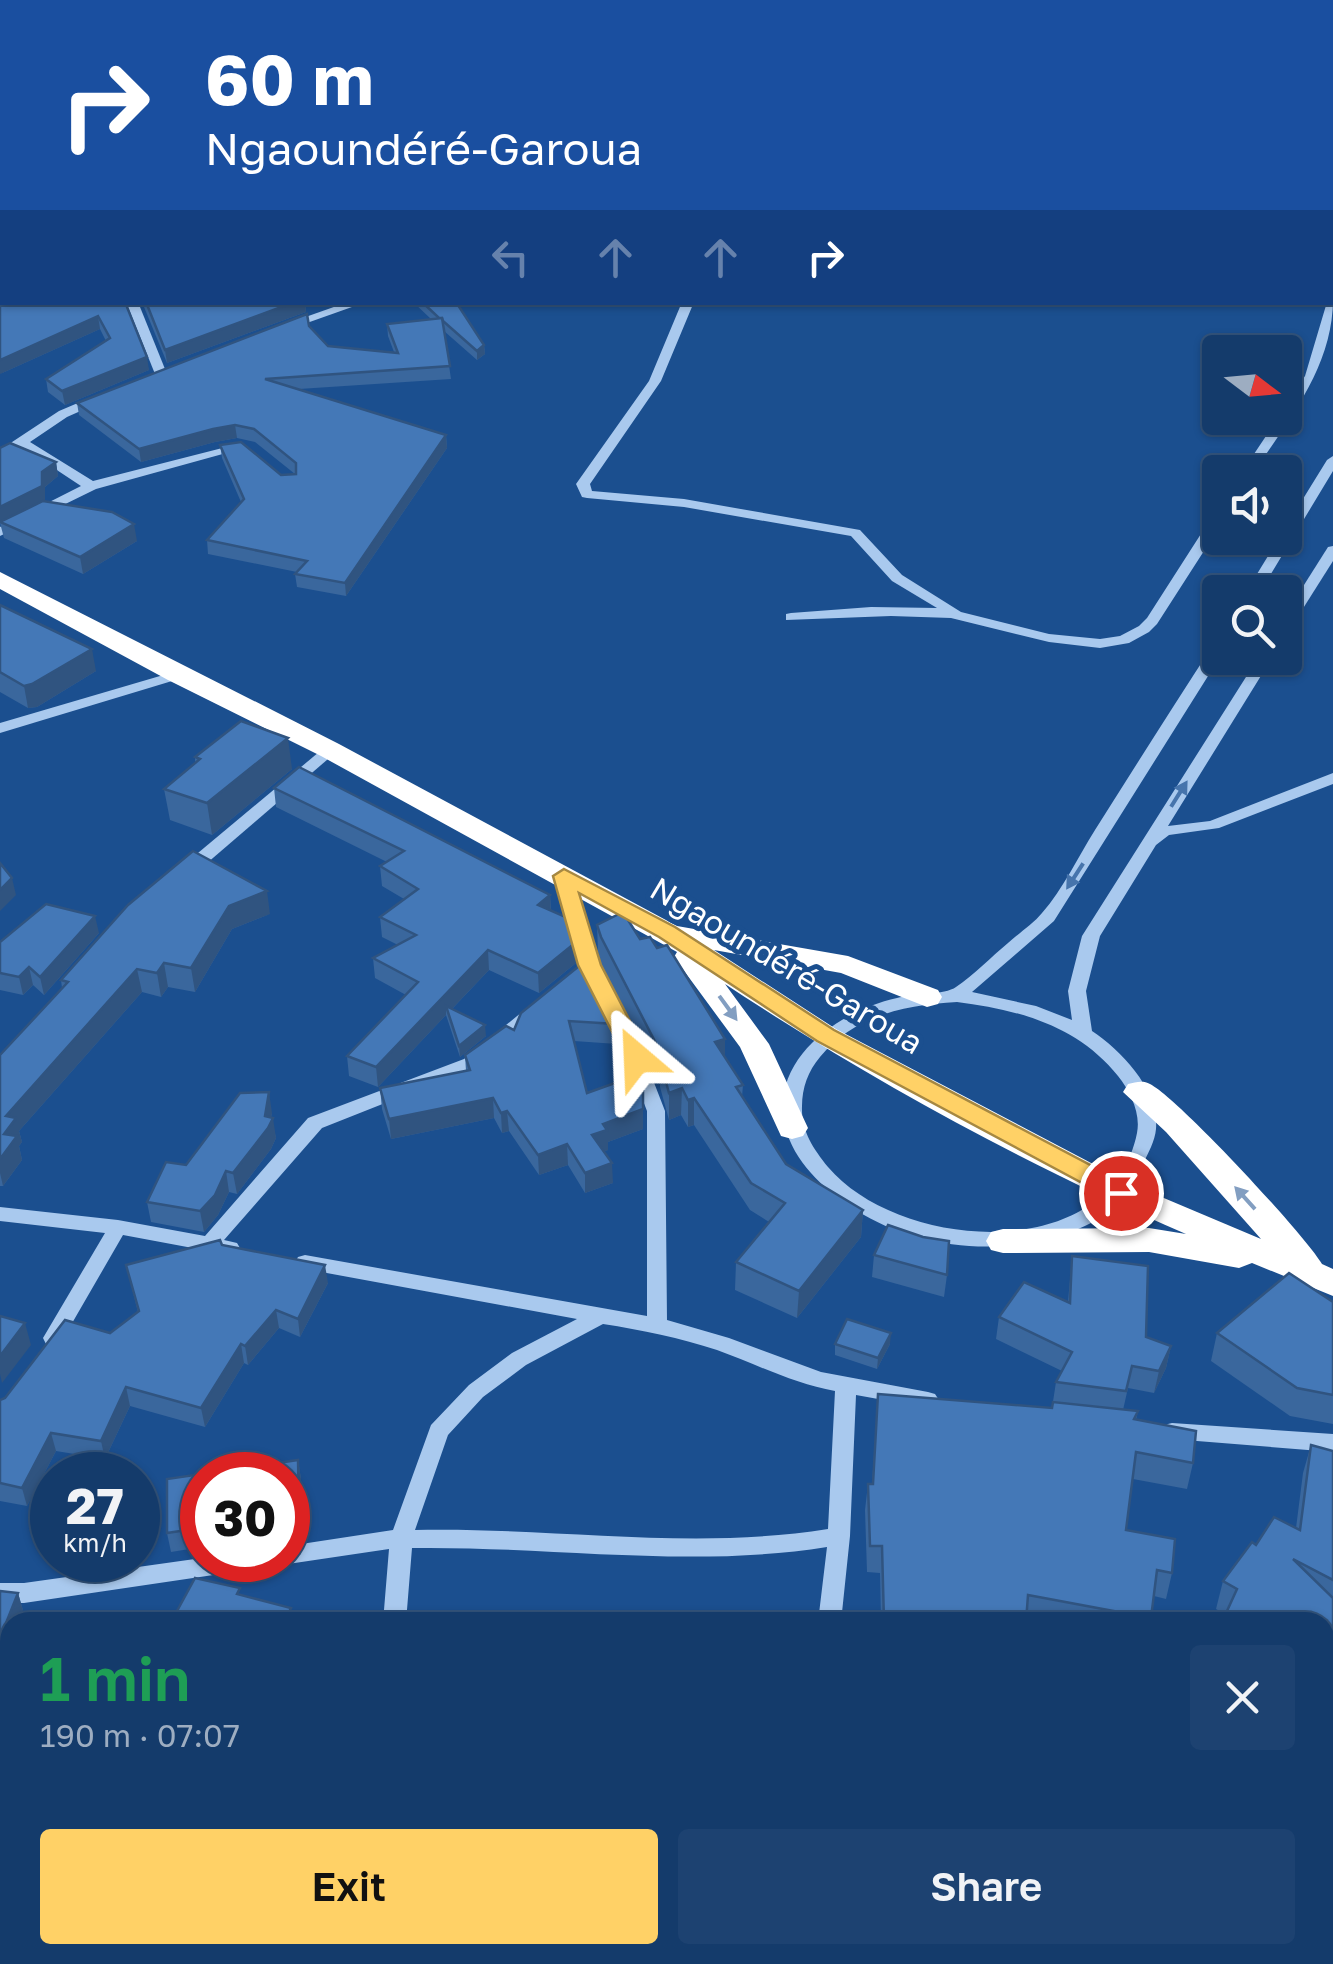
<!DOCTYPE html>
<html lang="en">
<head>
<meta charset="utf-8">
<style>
	body { margin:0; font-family:"Golos Text",sans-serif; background:#1d4271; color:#f1f3f6; height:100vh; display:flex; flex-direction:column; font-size:38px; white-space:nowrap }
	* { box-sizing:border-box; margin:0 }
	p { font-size:32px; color:#9dadc1 }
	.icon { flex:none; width:55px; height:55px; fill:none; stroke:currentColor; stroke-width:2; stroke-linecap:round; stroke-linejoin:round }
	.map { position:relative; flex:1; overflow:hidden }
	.details { position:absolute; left:0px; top:1612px; width:1335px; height:352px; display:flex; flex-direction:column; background:#143b6b; border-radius:30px 30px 0 0; box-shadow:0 2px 8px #0004,0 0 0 2px #33557e }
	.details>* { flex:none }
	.guide { position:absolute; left:0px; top:0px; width:1335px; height:305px; box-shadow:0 2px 8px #0004,0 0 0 2px #33557e; background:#1a4fa0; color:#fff; overflow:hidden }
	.needle { width:65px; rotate:106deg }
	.tools { position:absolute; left:1202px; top:335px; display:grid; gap:20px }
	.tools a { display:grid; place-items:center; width:100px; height:100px; border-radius:10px; background:#143b6b; box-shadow:0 2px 8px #0004,0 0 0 2px #33557e; font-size:50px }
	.speed { position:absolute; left:30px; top:1452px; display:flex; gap:20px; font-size:50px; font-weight:700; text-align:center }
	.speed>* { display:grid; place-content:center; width:130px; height:130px; border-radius:50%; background:#143b6b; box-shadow:0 2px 8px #0004,0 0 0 2px #33557e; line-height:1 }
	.speed small { font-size:25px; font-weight:400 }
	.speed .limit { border:15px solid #d22; background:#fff; color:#111 }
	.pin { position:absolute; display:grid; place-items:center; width:85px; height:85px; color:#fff; margin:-42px; border:5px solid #fff; border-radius:50%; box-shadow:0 2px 10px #0007 }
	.me { position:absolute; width:110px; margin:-55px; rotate:334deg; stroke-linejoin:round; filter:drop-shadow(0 0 8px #0008) }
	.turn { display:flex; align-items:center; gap:35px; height:210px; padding:0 40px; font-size:45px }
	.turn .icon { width:130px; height:130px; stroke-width:2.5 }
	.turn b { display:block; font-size:70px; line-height:85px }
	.lanes { display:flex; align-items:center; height:95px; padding:0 40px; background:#0003; justify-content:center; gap:50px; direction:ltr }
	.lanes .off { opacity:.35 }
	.round { display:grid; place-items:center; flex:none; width:105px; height:105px; border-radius:10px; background:#1d4271 }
	.overview { display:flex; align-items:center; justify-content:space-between; height:170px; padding:0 40px }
	h1 { font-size:60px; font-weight:600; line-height:75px; color:#1e9e55 }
	.action { display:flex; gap:20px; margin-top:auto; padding:20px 40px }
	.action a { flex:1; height:115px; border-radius:10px; background:#ffd166; color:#111; font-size:40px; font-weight:600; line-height:115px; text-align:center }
	.action a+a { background:#1d4271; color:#f1f3f6 }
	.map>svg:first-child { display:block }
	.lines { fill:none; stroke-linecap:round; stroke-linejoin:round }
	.minor { fill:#a9c9ee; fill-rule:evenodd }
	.highway { fill:#fff; fill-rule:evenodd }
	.wall { fill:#3a679d }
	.shaded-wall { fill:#305480 }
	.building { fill:#4478b7; stroke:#305480; stroke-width:2.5 }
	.oneway { fill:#4674ac }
	.oneway2 { fill:#829ec1 }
	.route { fill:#ffd166; stroke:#a68842; stroke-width:2.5 }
	.labels { text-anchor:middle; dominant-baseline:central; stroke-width:10; stroke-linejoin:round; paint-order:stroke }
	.street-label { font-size:32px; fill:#fff; stroke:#1b4f8f }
</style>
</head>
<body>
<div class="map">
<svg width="1333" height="1964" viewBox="0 0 1333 1964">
	<rect width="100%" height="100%" fill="#1b4f8f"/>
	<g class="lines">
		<g class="minor">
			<rect x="1332" y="102" width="1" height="6"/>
			<rect x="0" y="204" width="2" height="6"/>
			<rect x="1332" y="257" width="1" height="6"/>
			<path d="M1333 299C1333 366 1290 418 1254 472H1242L1278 418H1285V406L1305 376 1327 302H1332Z"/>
			<path d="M126 302H138L167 374 165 377 155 374Z"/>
			<path d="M348 302H366L290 329 280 326Z"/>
			<path d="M682 302H694L661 381 590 484 592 491 684 499 860 530 902 575 961 612 1049 634 1100 639 1120 636 1139 626 1147 618 1215 512 1220 511V526L1157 624 1149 632 1129 643 1100 648 1049 642 951 618 891 616 786 620V614L791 613 871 607 937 608 892 581 851 536 684 507 587 498 582 497 576 484 649 381Z"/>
			<path d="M99 394 103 395V401L67 417 30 442 93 481 242 443 248 447 96 489 0 536V527L81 486 22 447 0 460V450L59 411Z"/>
			<path d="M1333 456V471L1260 592H1246L1279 538H1285V528L1327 460Z"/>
			<path d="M1333 546V561L1290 629 1285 630V615L1328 547Z"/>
			<path d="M1220 641V657L1054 921 972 992 1036 1006 1072 1020 1068 991 1082 936 1258 658H1272L1168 826 1210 821 1333 773V784L1219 828 1169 835 1156 845 1100 936 1086 991 1092 1031C1122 1051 1159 1090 1156 1129 1155 1141 1148 1153 1143 1164 1135 1186 1117 1209 1095 1221 1024 1259 924 1254 856 1210 828 1192 798 1167 787 1133 764 1062 838 1011 897 998 912 994 945 995 956 987 974 975 991 957 1008 943 1019 933 1033 924 1042 913 1063 889 1078 857 1095 830 1134 768 1173 707 1213 645ZM957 1002C1019 1010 1077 1025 1118 1076 1130 1091 1141 1113 1137 1133 1110 1267 899 1251 828 1167 813 1148 801 1131 802 1106 802 1088 808 1071 820 1057 855 1015 905 1005 957 1002Z"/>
			<path d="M177 671 182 672V678L0 733V723Z"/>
			<path d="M330 745 338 750 335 753 192 876H180L178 872 180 868 325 747Z"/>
			<path d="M563 870 571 875 598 965 636 1036 665 1111 667 1320 729 1338 821 1372 928 1392 935 1394 939 1400 935 1406 928 1408 856 1395 850 1536 841 1622H818L827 1547C689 1569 550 1546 412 1548L406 1622H383L389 1549 288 1564 279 1560H288V1546L393 1530 431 1425 469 1385 512 1353 577 1319 305 1269 298 1267 295 1262 298 1257 305 1255 647 1316V1111L618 1036 580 965 555 875ZM603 1324C642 1330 680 1338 717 1350 756 1364 794 1384 835 1391L828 1529C691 1551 554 1527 415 1530L448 1435 483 1397 526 1365Z"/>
			<path d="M533 1006 539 1008 542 1012 539 1016 476 1067 322 1128 224 1240 237 1243 240 1248 237 1253 230 1255 123 1235 60 1344 53 1346 46 1344 43 1338 105 1233 0 1221V1207L118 1220 205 1236 308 1118 464 1059 527 1008Z"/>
			<path d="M1172 1423 1333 1434V1452L1172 1439 1164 1437 1161 1431 1164 1425Z"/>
			<path d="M202 1558 265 1560 262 1567 254 1569 24 1603H0V1583H24Z"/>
			<path d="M0 1858 10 1860V1884L0 1882Z"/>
			<path d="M475 1955H536L540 1964H479Z"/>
			<path d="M791 1955H817L816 1964H790Z"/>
		</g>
		<path class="highway" d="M0 572 339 744 677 926 848 956 938 990 942 997 938 1004 927 1007 841 973 714 950 836 1029 1133 1185 1261 1239 1166 1132 1123 1092 1128 1084C1136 1082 1143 1080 1150 1084 1179 1099 1305 1235 1322 1264L1333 1269V1296L1252 1263 1239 1268 1149 1252 1003 1253 991 1250 986 1241 991 1232 1003 1229 1149 1228 1186 1234C1029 1167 867 1078 725 984L769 1044 808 1128 803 1136 792 1139 781 1136 740 1047 679 964 674 957 677 952 321 756 168 680 0 589Z"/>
	</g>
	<g class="wall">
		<path d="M125 302 149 370 65 405 48 392 46 379 106 341 100 329 0 374Z"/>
		<path d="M142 302H305L306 312 167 363Z"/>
		<path d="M413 302H456L484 345 485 354 477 360 444 331 451 379 299 389 446 435 447 448 346 596 297 587 295 574 297 572 208 554 207 540 241 502 222 458 220 445 281 475 295 474 255 442 237 438 215 442 141 462 79 415 77 403 309 326 328 346 394 352 388 336 387 324 431 319Z"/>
		<path d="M56 462 58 476 45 487V500L35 505 137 541 83 574 4 538 0 523Z"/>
		<path d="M0 605 96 671 37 707 28 708 0 692Z"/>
		<path d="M195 757 292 769 212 835 170 820 164 789 195 763Z"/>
		<path d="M274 788 550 895 551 910 576 963 539 993 489 970 452 1009 486 1036 460 1057 446 1015 378 1087 349 1076 347 1056 406 995 375 978 373 958 398 945 382 937 380 917 404 899 382 886 380 866 387 862 276 807Z"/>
		<path d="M270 914 232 929 195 992 168 987 161 997 142 992 19 1131 22 1142 19 1146 22 1160 3 1186H0V1055L62 988 61 980Z"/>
		<path d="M597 925 640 939 657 948 725 1039V1057L743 1085 742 1097 786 1164 863 1210 861 1237 797 1318 735 1290 736 1262 769 1222 750 1210 694 1125 688 1127 681 1115 669 1120 660 1087V1077L601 964 598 952Z"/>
		<path d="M99 933 44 995 33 985 23 995 0 990V942Z"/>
		<path d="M521 1013 617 1024V1044L574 1041 587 1093 643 1091V1129L608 1142V1150L604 1151 613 1183 585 1193 568 1165 539 1175 509 1131 502 1133 494 1118 391 1139 382 1109 380 1088 466 1071 465 1055 514 1030Z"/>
		<path d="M272 1113 271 1117 276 1138 271 1149 237 1194 229 1192 218 1215 204 1232 151 1222 147 1202 186 1165Z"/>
		<path d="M222 1245 328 1283 300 1337 279 1328 248 1365 244 1363 205 1427 130 1406 105 1459 56 1451 27 1506 0 1501V1400L110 1333 138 1312 126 1265Z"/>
		<path d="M874 1255 947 1275 944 1297 872 1277Z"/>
		<path d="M1072 1256 1146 1337 1171 1346 1166 1368 1154 1393 1128 1388 1123 1410 1138 1411 1136 1420 1193 1463 1187 1489 1133 1479 1126 1530 1172 1573 1166 1599 1154 1596 1150 1622H881L880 1573 867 1572 865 1510 868 1484H872L878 1394 1052 1408 1056 1382 1062 1371 996 1339 999 1317 1068 1302Z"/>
		<path d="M1333 1302V1424L1290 1416 1211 1361 1217 1333Z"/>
		<path d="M835 1344H890L877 1369 835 1355Z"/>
		<path d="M1311 1445 1333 1451V1759L1325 1755V1622L1225 1614 1216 1609 1223 1581 1256 1545 1296 1528 1303 1473Z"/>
		<path d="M298 1460 301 1479 302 1530 288 1532V1475H202V1547L171 1552 167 1533V1479Z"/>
		<path d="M0 1591 18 1593 24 1614 21 1622H10L4 1667 10 1668V1854L0 1852Z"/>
		<path d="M1333 1760V1816H1325V1770L1326 1766Z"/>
		<path d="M1325 1831 1333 1850V1878L1325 1880Z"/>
		<path d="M1106 1955H1207L1241 1964H1104Z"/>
	</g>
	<g class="shaded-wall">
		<path d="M1 0H15L12 2H2V11L0 13Z"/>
		<path d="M295 302H305L306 312 167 363 165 350Z"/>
		<path d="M98 316 100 329 0 374V360Z"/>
		<path d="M484 345 485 354 477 360V351Z"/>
		<path d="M147 357 149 370 65 405 62 391Z"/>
		<path d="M235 425 237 438 215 442 141 462 139 449 213 429Z"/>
		<path d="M446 435 447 448 346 596 345 583Z"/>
		<path d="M56 462 58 476 45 487V500L0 523V507Z"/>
		<path d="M134 524 137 541 83 574 80 557Z"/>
		<path d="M92 649 96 671 37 707 28 708 24 686Z"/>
		<path d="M288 738 292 769 212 835 207 803Z"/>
		<path d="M12 878 16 895 0 911V890Z"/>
		<path d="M267 891 270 914 232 929 195 992 191 968 229 906Z"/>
		<path d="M550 895 551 914 538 905Z"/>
		<path d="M95 916 99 933 44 995 40 977Z"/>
		<path d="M575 943 576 963 539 993 538 973Z"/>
		<path d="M488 950 489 970 448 1013 446 1006V1015L378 1087 376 1067Z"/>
		<path d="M164 963 168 987 161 997 157 973Z"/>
		<path d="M29 967 33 985 23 995 19 977Z"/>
		<path d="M137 969 142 992 19 1131 22 1142 19 1146 22 1160 3 1186 0 1173V1159L6 1116Z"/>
		<path d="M485 1025 486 1036 460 1057 459 1046Z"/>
		<path d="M725 1039V1066L715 1042Z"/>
		<path d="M682 1088 681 1115 669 1120V1093Z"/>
		<path d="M269 1092 272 1113 270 1124 273 1118 276 1138 271 1149 237 1194 233 1173 265 1116Z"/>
		<path d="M493 1098 494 1118 391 1139 389 1119Z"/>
		<path d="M694 1098V1125L688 1127V1100Z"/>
		<path d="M643 1109V1129L608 1142V1150L593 1155 592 1135 603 1124Z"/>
		<path d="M507 1111 509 1131 502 1133 501 1113Z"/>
		<path d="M567 1144 568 1165 539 1175 538 1155Z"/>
		<path d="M612 1163 613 1183 585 1193V1173Z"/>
		<path d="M226 1171 229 1192 218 1215 204 1232 200 1211Z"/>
		<path d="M863 1210 861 1237 797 1318 799 1291Z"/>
		<path d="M325 1265 328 1283 300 1337 298 1319Z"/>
		<path d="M276 1310 279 1328 248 1365 245 1346Z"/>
		<path d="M25 1323 31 1345 2 1383 0 1374V1356Z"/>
		<path d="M891 1333 890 1344 877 1369 878 1358Z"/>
		<path d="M241 1344 244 1363 205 1427 201 1408Z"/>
		<path d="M1171 1346 1166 1368 1154 1393 1159 1371Z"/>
		<path d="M126 1387 130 1406 105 1459 101 1441Z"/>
		<path d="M51 1433 56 1451 27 1506 22 1488Z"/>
		<path d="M298 1460 301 1479 302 1530 299 1511Z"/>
		<path d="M18 1593 24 1614 21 1622H10V1651L0 1678V1638Z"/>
		<path d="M291 1608 294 1622H284Z"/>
		<path d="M62 1955H78L74 1964H58Z"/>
		<path d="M173 1955H187L183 1964H169Z"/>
	</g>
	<g class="building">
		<path d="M140 0H187L191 2H128Z"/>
		<path d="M0 14H2V54L0 56Z"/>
		<path d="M0 232H2V302H125L147 357 62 391 46 379 110 338 98 316 0 360Z"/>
		<path d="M146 302H295L165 350Z"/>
		<path d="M422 302H456L484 345 477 351 443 321 442 318H439Z"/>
		<path d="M307 314 309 326 328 346 398 353 387 324 442 318 450 366 265 379 446 435 345 583 295 574 307 561 207 540 244 499 220 445 241 442 281 475 296 474V463L254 429 235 425 213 429 139 449 77 403Z"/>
		<path d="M10 443 56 462 42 472V486L0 507V448Z"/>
		<path d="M43 501 112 512 134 524 80 557 0 522Z"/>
		<path d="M0 605 92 649 32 684 24 686 0 672Z"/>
		<path d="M241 721 288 738 207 803 164 789 200 759 195 757Z"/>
		<path d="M299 767 550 895 538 905 568 918 575 943 538 973 488 950 376 1067 347 1056 418 982 373 958 416 935 380 917 418 889 380 866 404 851 274 788Z"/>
		<path d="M193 851 267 891 229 906 191 968 164 963 157 973 137 969 6 1116 16 1118 4 1134 17 1136 0 1159V1055L68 982 61 980 128 905Z"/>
		<path d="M0 863 12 878 0 890Z"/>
		<path d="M46 904 95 916 40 977 29 967 19 977 0 973V942Z"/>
		<path d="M623 912 640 939 650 937 657 948 667 945 725 1039 715 1042 743 1085 736 1087 786 1164 863 1210 799 1291 736 1262 785 1203 751 1183 694 1098 688 1100 682 1088 669 1093 660 1060 664 1059 601 937 597 925Z"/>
		<path d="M584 962 617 1024 569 1021 587 1093 637 1075 643 1091V1109L603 1124 607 1130 592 1135 612 1163 585 1173 567 1144 538 1155 507 1111 501 1113 493 1098 389 1119 380 1088 470 1070 465 1055 506 1026 514 1030 521 1013Z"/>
		<path d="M446 1006 485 1025 459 1046Z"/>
		<path d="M269 1092 265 1116 273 1118 268 1128 233 1173 226 1171 215 1195 200 1211 147 1202 166 1162 186 1165 240 1093Z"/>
		<path d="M888 1225 923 1237 949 1241 947 1275 874 1255Z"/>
		<path d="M220 1240 222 1245 325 1265 298 1319 276 1310 245 1346 241 1344 201 1408 126 1387 101 1441 51 1433 22 1488 0 1483V1400L5 1398 65 1320 110 1333 139 1311 126 1265Z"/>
		<path d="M1072 1256 1148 1266 1146 1337 1171 1346 1159 1371 1132 1366 1126 1391 1056 1382 1072 1352 999 1317 1024 1282 1070 1303Z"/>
		<path d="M1289 1273 1333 1302V1395L1297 1388 1217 1333Z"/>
		<path d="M0 1316 25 1323 0 1356Z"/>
		<path d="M847 1319 891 1333 878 1358 835 1344Z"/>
		<path d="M878 1394 1052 1408 1053 1402 1138 1411 1134 1419 1196 1431 1193 1463 1136 1452 1126 1530 1175 1539 1172 1573 1157 1570 1151 1618 1028 1595 1026 1622H884L882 1546H870L868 1484H873Z"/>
		<path d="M1311 1445 1333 1451V1580L1293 1559 1333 1598V1661L1325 1659V1622H1222L1237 1589 1223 1581 1252 1542 1256 1545 1274 1517 1300 1530Z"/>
		<path d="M298 1460 299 1511 288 1512V1475H202V1515L199 1516 200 1528 167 1533V1479Z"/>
		<path d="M195 1578 240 1588 237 1594 291 1608 284 1622H171Z"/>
		<path d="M0 1591 18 1593 0 1638Z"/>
		<path d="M1333 1664V1727L1325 1722V1680Z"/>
		<path d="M0 1666 10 1668V1835L0 1832Z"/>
		<path d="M1333 1760V1788H1332L1326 1766Z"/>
		<path d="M1325 1831 1333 1850V1868L1325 1869Z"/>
		<path d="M0 1893 10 1896V1955H62L58 1964H0Z"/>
		<path d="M1333 1953V1964H1318L1315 1956Z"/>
		<path d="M105 1955H173L169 1964H102Z"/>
		<path d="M230 1955H349L346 1964H228Z"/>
		<path d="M976 1955H1048L1046 1964H974Z"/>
		<path d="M1119 1955H1207L1241 1964H1143V1963Z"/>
		<path d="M857 1959 875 1964H856Z"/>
	</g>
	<defs><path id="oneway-solid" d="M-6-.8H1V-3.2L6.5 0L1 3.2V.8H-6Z" transform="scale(2.5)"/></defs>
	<g class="oneway">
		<use href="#oneway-solid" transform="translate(1179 794) rotate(-58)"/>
		<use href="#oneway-solid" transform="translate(1075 876) rotate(123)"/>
	</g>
	<g class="oneway2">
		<use href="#oneway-solid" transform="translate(728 1008) rotate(54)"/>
		<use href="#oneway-solid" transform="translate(1245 1198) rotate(-132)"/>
	</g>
	<path class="route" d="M564 869 675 927 834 1030 1130 1186 1133 1193 1130 1199H1112L817 1041 659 937 579 893 601 965 649 1058 645 1063H628L578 965 553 876Z"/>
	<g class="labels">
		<g class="street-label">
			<text transform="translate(787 965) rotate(31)">Ngaoundéré-Garoua</text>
		</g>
	</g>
</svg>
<div class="tools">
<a><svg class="needle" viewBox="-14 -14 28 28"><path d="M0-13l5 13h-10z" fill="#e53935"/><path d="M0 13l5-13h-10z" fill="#9dadc1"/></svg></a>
<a><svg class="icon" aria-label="sound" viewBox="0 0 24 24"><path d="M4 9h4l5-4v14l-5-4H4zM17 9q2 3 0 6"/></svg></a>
<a><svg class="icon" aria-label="search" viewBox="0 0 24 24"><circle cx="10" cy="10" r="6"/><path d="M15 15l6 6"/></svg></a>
</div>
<div class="speed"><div>27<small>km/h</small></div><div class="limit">30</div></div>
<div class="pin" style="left:1121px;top:1193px;background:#d93025"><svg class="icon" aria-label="arrive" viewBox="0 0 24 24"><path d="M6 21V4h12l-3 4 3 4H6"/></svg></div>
<svg class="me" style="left:637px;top:1058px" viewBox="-20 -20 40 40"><path d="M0-17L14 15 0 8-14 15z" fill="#ffd166" stroke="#fff" stroke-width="4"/></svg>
<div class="guide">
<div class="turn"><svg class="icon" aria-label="right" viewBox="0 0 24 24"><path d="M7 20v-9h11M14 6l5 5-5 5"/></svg><div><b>60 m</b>Ngaoundéré-Garoua</div></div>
<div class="lanes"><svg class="icon off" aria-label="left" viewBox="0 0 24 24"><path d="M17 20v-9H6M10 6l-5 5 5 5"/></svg><svg class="icon off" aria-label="ahead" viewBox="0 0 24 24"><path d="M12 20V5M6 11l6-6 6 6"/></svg><svg class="icon off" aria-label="ahead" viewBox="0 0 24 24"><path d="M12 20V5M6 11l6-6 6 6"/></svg><svg class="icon" aria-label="right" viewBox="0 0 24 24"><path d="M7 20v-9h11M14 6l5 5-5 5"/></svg></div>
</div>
<section class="details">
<div class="overview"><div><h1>1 min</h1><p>190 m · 07:07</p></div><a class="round"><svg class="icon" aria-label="close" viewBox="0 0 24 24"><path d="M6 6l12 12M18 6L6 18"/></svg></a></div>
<div class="action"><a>Exit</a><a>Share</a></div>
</section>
</div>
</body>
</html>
